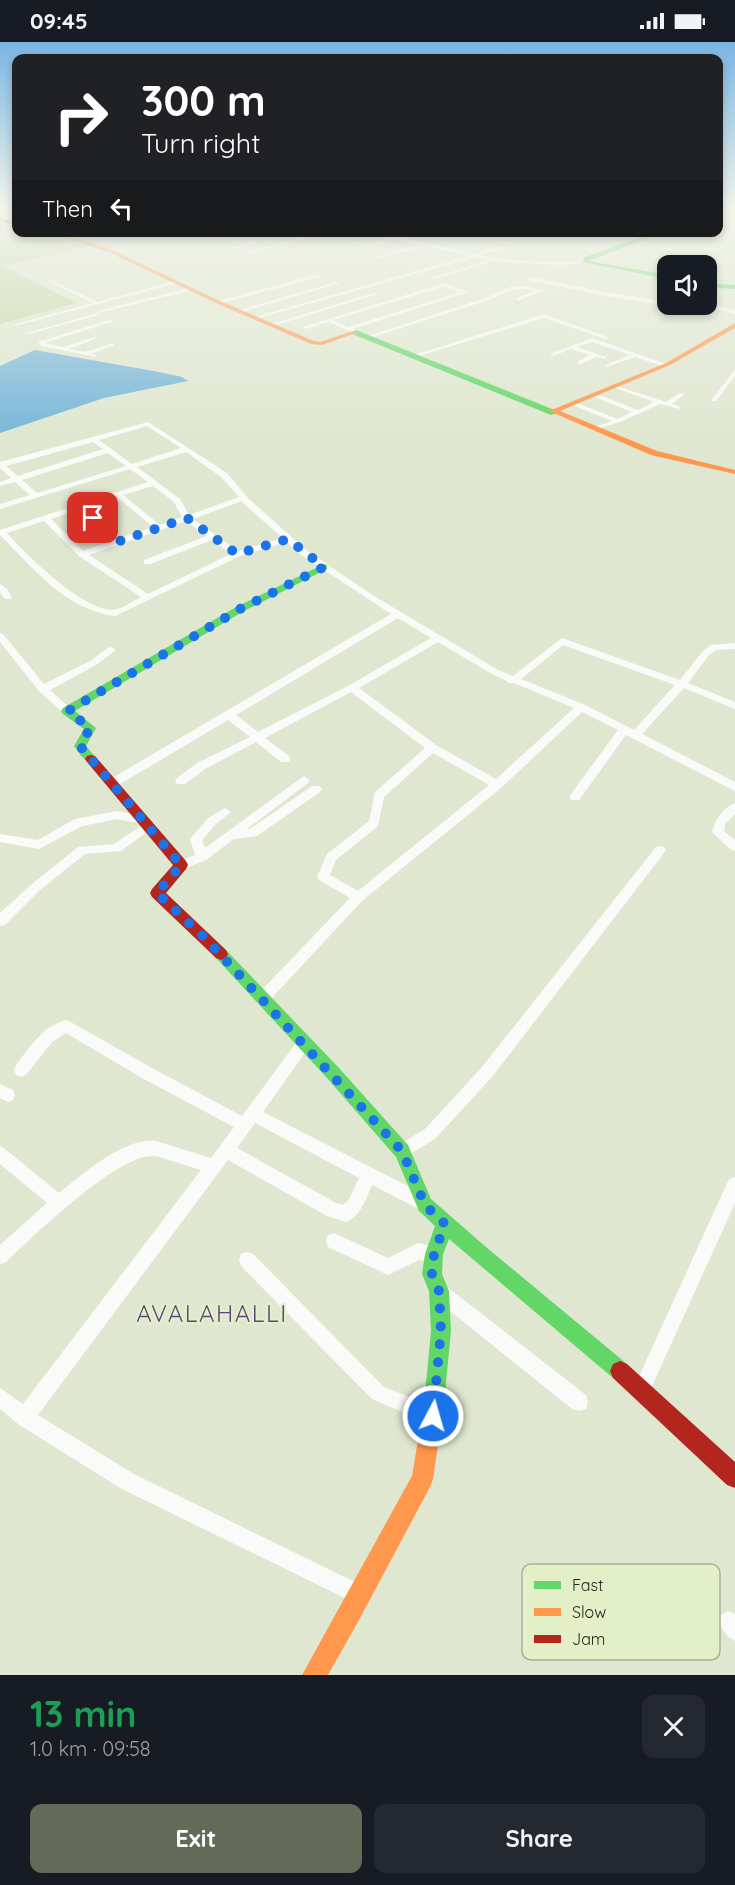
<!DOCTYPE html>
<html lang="en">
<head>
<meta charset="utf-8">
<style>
	body { margin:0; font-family:Quicksand,sans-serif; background:#242831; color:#f1f3f6; height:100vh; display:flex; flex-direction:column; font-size:22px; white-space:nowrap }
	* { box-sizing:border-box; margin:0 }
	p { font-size:20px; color:#9ea1a6 }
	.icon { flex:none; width:33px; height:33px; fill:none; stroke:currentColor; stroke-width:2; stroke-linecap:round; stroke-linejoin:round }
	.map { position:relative; height:1633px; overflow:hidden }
	.sheet { display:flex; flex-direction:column; background:#171b24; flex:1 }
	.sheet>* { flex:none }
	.top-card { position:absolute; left:12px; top:12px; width:711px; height:183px; border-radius:12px; box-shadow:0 3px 9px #0003; background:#202124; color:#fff; overflow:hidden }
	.tools { position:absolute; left:657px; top:213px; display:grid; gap:12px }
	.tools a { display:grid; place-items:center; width:60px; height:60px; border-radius:12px; background:#171b24; box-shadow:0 3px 9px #0003; font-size:30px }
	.pin { position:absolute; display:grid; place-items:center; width:51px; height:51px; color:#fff; margin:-26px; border-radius:12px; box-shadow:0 3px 9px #0006 }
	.me { position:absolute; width:66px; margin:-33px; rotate:6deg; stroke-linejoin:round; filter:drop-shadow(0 0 4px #0008) }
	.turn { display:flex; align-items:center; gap:21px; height:126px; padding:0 30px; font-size:27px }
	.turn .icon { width:78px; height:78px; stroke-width:2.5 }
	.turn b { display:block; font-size:42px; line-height:51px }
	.then { display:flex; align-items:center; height:57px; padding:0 30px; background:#0003; gap:12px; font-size:22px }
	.round { display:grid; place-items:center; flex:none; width:63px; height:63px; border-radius:12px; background:#242831 }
	.headline { display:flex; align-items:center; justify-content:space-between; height:102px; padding:0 30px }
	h1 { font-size:36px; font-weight:700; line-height:45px; color:#1e9e55 }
	.cta { display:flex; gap:12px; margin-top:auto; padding:12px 30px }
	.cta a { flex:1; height:69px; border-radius:12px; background:#646a58; color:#fff; font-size:24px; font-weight:700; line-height:69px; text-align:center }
	.cta a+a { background:#242831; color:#f1f3f6 }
	.status { display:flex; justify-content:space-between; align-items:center; height:42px; padding:0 30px; background:#171b24; direction:ltr }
	.status svg { height:16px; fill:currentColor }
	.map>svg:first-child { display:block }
	.green { fill:#c7d5a6 }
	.water { fill:#77b6d8 }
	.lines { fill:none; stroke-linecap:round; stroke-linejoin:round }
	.street { fill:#fafbf8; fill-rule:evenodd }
	.fast { fill:#63d668; fill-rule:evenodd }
	.slow { fill:#ff974d; fill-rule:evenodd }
	.jam { fill:#b3261e; fill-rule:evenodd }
	.route { stroke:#1a73e8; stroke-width:10; stroke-dasharray:0 18 }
	.labels { text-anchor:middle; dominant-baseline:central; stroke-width:4.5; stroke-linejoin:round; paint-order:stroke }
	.near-quarter-label { font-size:24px; letter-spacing:1.5px; fill:#5f4682; stroke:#e3f0c7 }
	.key { fill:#e3f0c7; stroke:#a9b392; stroke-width:1.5 }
	.key-label { font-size:16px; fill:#222617 }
</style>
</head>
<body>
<div class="status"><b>09:45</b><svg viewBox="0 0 49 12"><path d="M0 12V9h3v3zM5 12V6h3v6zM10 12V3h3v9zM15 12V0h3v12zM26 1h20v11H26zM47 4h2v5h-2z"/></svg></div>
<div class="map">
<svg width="735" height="1633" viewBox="0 0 735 1633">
	<rect width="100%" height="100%" fill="#e0e7d0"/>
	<path class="green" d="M40 191 91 204 3 224 76 261 0 282V199Z"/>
	<path class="water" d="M35 308 159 330 182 335 188 339 104 356 0 391V324Z"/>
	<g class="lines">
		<g class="street">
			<path d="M728 170 730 172 718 175V172Z"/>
			<path d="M718 186 735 189V191L718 188Z"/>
			<path d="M223 190H233L206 197 204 196Z"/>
			<path d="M258 190H267L243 197 241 196Z"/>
			<path d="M298 190 311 195 245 212 243 211 305 195Z"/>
			<path d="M367 190H377L474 212 506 204V206L480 213C514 221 551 221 585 219L587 220 561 223 493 219 436 237 431 236 489 218 475 215 255 277V275L469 214 424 204 377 217 375 215 421 203 394 197 357 207V205L390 196Z"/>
			<path d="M255 199 257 201 233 207 231 206Z"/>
			<path d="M318 232 320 235 218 262 215 260Z"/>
			<path d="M530 235 605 250 668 260V262H673L671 264 605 254 528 238Z"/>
			<path d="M50 238 98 260 178 238 181 240 15 284V282L93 261 50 240Z"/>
			<path d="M336 240 341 241 241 270 236 269Z"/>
			<path d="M444 241 468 250 353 287 359 290 356 292 328 280 306 287 303 285ZM444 245 460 250 348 285 333 278Z"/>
			<path d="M524 244 543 249 518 259 516 256 535 249 524 247 512 248 489 258 370 296 365 295 485 256 509 245Z"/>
			<path d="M192 245 194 248 98 271V273L30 292 25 291 98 271V269Z"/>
			<path d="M373 251 378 252 273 284 268 283Z"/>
			<path d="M699 262H706L735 268V272Z"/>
			<path d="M544 272 610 296 605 297 544 276 416 315 411 314Z"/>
			<path d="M109 278 114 279 45 301 62 305 95 295V297L69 307 85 310 114 301V303L91 312 96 313V315L42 304 38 300Z"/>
			<path d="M592 296 666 322 667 323 662 324 635 315 606 325V323L630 313 592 300 577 305 606 315V317L596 315 579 323 577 320 590 313 571 307 553 314 550 312Z"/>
			<path d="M735 328V334L716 359H712V357Z"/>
			<path d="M613 343 666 360 680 351 685 352 672 362 680 365V367L660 362 620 380 593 388V386L612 379 570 362V360H574L618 377 632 370 592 354V352H596L638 368 654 360 613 345Z"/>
			<path d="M148 380 227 431 249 457 306 508 374 554 498 628 513 634 562 596 680 638 703 609 711 603 735 601V607L716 608 709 613 688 641 735 660V667L684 646 642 692 735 740V749L626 693 579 758H571L569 755 571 752 618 688 582 670 501 746 363 858 267 961 262 963 257 961 255 957 257 953 350 856 319 838 317 835 327 812 369 779 375 750 425 706 351 650 265 696 289 714 290 717 289 720H281L256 700 205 727 185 742H177L175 739 177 736 197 721 250 695 228 678 115 745H107L105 742 107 739 391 572 300 512 287 500 240 514 115 574C66 568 33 526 0 493V488L148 440 130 427 0 467V462L30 453 15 440 0 444V440L11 436 0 426V420ZM147 384 181 406 132 422 99 398ZM93 400 103 407 18 434 6 424ZM186 410 221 435 239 455 189 473 180 457 137 425ZM108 411 126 424 37 451 22 438ZM153 444 174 460 182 475 160 483 123 453ZM117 455 153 485 121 496 85 466ZM242 459 243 461 283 496 238 509 193 477ZM78 468 114 498 83 509 51 477ZM44 479 79 514 141 555C133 559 121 568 112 568 83 568 26 513 7 491ZM186 479 207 494 144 518V522H150L212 498 231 512 148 552 89 513ZM398 576 431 596 348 644 258 690 236 673ZM438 600 492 632 507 639 509 641H514L574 666 496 737 436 703 359 646ZM563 603 675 643 634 688 585 663 521 637ZM433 711 489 743 358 849 330 833 336 818 378 784 384 755Z"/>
			<path d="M0 542C5 544 13 553 11 557H5L0 551Z"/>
			<path d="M0 591 3 592 44 642 90 619 108 606 111 605 116 608 96 623 50 648 71 667 72 669 71 671H63L39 649 0 600Z"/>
			<path d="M304 734 310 738 308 741 247 787H250L312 744H320L322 747 320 750 257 794 234 797 206 818 181 828 177 826 175 823 177 820 195 813 190 797 208 776 225 766 231 770 216 782 202 798 205 806Z"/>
			<path d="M735 761V772L725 782 724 789 735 798V809L731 808 712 790C715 777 723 766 735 761Z"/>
			<path d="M117 769 131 772 139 771 145 775 139 779 131 780 117 777 82 784 39 807 0 800V792L38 798 75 777Z"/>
			<path d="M147 780 151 781 153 784 151 787 121 809 85 812 40 848 5 883 0 884V871L32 842 78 805 114 802Z"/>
			<path d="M660 804 664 805 666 808 664 811 492 1035 435 1097 402 1117 397 1114 394 1109 397 1104 425 1087 482 1025 656 805Z"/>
			<path d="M67 978 152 1026 242 1074 299 997 304 995 309 997 311 1001 309 1005 263 1070 431 1156 433 1162 431 1168 425 1170 372 1143C366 1157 361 1174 346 1180L327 1174 228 1118 38 1373 134 1432 367 1546 370 1553 367 1560 360 1563 353 1560 120 1446 18 1382 0 1367V1346L23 1362 201 1128 156 1114C119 1110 34 1194 6 1220L0 1222V1203L47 1161 0 1122V1104L5 1107 59 1151C83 1132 124 1095 156 1099L211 1116 234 1085 142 1036 66 991 52 1000 26 1033 21 1035 16 1033 14 1028 16 1023C31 1004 42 984 67 978ZM255 1081 359 1136 349 1157 343 1163 336 1161 237 1106Z"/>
			<path d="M0 1042 13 1048 15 1053 13 1058 8 1060 0 1056Z"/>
			<path d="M735 1135V1161L648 1353 642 1356 636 1353 633 1347 636 1341 729 1137Z"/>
			<path d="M334 1191 388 1216 418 1201 440 1206 442 1212 440 1218 434 1220 419 1218 388 1233 328 1205 326 1199 328 1193Z"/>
			<path d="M247 1210 253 1212 384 1345 440 1367 442 1374 440 1381 433 1383 372 1357 241 1224 239 1218 241 1212Z"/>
			<path d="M440 1241 446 1244 586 1353 588 1360 586 1367 579 1369 572 1367 434 1256 431 1250 434 1244Z"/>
			<path d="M728 1569 735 1572V1599L728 1595 717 1580 721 1573Z"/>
		</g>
		<g class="fast">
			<path d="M656 190H664L588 219 668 233V237L582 220 585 215Z"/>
			<path d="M706 241 735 243V247L706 245Z"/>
			<path d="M356 288 557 369 558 371 551 373 350 291Z"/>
			<path d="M324 522 327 523V527L244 569 75 669 96 686 86 704 97 717 91 721C84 719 78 710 74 704L84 687 63 672 61 669 63 666 236 565Z"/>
			<path d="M221 906 226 908 339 1026 408 1103 431 1157 486 1205 627 1322 630 1329 627 1336 620 1339 613 1336 449 1197 443 1212 442 1232 449 1249 451 1289 444 1362 441 1369 434 1372 427 1369 424 1362 431 1289 429 1249 422 1232 425 1212 435 1184 419 1169 396 1115 327 1036 216 916 214 912 216 908Z"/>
		</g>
		<g class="slow">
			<path d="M47 190H56L110 207 220 259 314 299 320 300 353 289 356 291 322 303 311 302 216 261 106 209Z"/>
			<path d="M735 281V286L670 323 560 369 657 409 735 428V432L651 413 549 369 666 321Z"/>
			<path d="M434 1352 441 1355 444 1362 433 1437 430 1445 359 1578 328 1633H302L412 1434 424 1362 427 1355Z"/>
		</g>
		<g class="jam">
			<path d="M0 176 16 181V183L0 179Z"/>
			<path d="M91 713 95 714 186 819 188 823 186 827 166 851 226 908 228 912 226 916 221 918 216 916 152 855 150 851 152 847 173 823 87 720 85 717 87 714Z"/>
			<path d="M620 1319 627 1322 735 1420V1446L727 1443 613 1336 610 1329 613 1322Z"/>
		</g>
	</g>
	<linearGradient id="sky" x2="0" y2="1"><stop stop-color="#7bb5e2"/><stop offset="0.42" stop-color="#f1f4ea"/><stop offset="1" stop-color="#f1f4ea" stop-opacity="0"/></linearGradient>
	<rect width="735" height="397" fill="url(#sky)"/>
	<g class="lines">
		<path class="route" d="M93 476 120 499 187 476 237 512 288 497 324 525 240 567 68 669 90 686 80 704 181 823 157 851 207 898 402 1109 425 1163 445 1182 434 1212 432 1232 439 1249 441 1289 433 1374"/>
	</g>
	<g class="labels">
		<g class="near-quarter-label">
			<text x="212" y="1271">AVALAHALLI</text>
		</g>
	</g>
	<rect x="522" y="1522" width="198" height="96" rx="9" class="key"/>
	<rect x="534" y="1539" width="27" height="8" fill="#63d668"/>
	<rect x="534" y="1566" width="27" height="8" fill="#ff974d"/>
	<rect x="534" y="1593" width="27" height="8" fill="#b3261e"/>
	<g class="key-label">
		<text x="572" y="1549">Fast</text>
		<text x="572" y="1576">Slow</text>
		<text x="572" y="1603">Jam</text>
	</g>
</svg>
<div class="tools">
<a><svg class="icon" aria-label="sound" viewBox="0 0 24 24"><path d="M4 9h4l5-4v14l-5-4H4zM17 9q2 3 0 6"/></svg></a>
</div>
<div class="pin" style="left:93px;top:476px;background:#d93025"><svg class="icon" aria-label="arrive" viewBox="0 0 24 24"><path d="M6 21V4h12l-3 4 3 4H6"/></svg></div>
<svg class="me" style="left:433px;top:1374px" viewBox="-20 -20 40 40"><circle r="17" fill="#1a73e8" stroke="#fff" stroke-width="3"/><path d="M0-11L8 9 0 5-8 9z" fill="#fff"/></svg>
<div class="top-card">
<div class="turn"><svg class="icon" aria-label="right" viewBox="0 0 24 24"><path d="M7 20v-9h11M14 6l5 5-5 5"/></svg><div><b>300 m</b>Turn right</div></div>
<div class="then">Then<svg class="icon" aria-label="left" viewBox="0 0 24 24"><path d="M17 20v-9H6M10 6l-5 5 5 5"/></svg></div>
</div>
</div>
<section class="sheet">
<div class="headline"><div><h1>13 min</h1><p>1.0 km · 09:58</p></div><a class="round"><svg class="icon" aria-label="close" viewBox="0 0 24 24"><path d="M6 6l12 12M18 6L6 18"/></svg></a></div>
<div class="cta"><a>Exit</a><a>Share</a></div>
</section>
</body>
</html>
